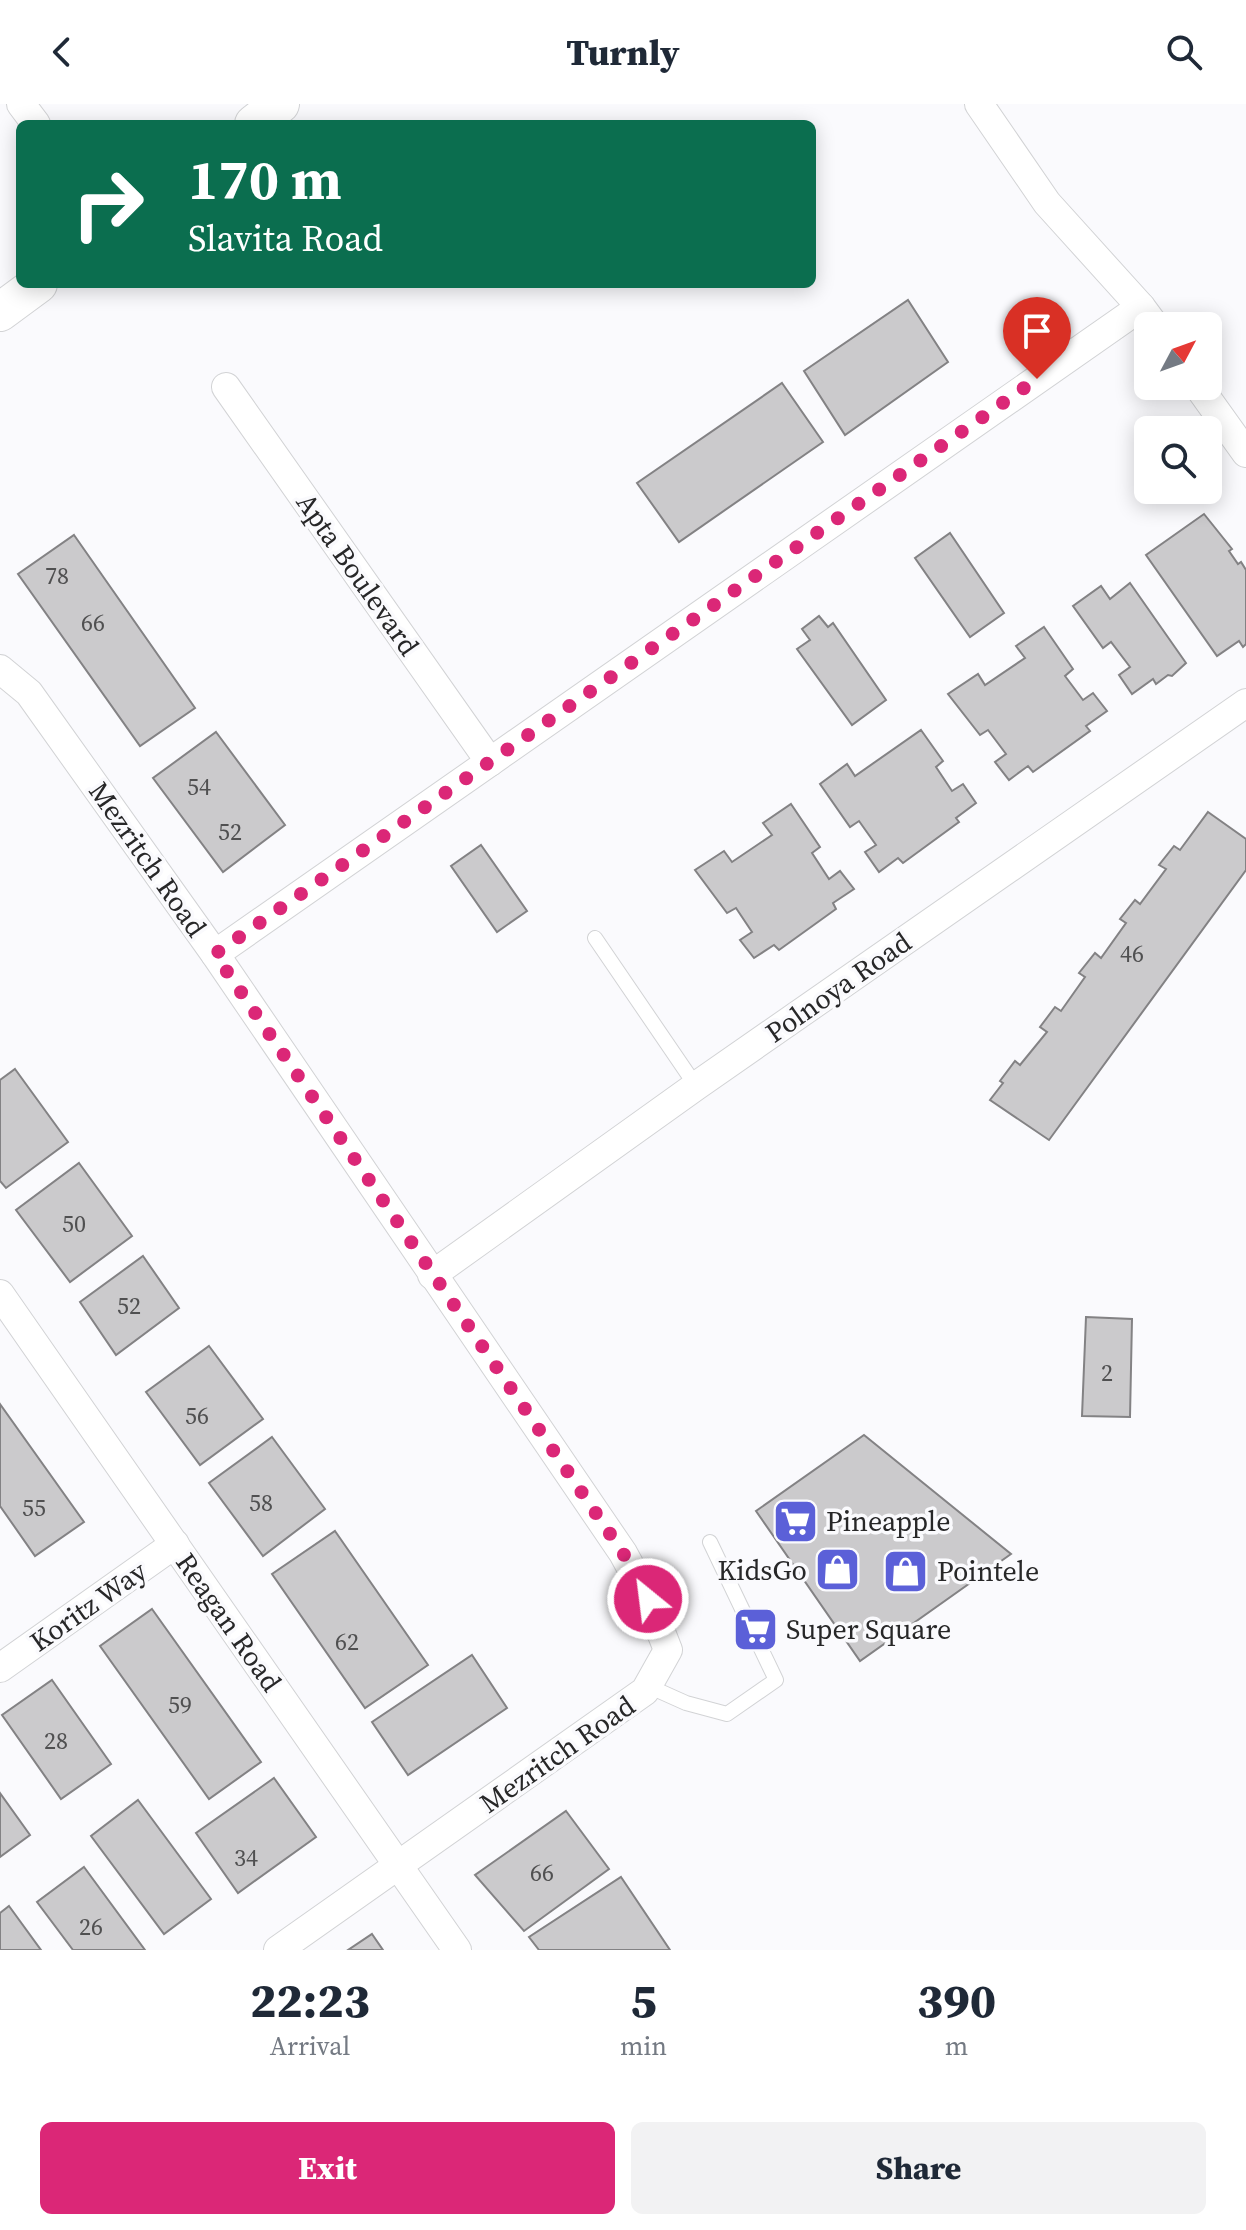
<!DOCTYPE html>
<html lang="en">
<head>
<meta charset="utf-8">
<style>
	body { margin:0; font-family:"Source Serif 4",serif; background:#f2f2f3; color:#1f2937; height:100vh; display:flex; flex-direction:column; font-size:30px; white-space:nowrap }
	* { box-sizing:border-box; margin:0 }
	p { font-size:26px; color:#747a83 }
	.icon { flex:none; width:44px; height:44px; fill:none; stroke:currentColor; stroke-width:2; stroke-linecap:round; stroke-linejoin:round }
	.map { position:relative; height:1846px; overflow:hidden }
	.side { display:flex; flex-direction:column; background:#fff; flex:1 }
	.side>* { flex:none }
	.hud { position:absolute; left:16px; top:16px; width:800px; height:168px; border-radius:12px; box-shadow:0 4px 20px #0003; background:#0b6e4f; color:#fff; overflow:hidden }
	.needle { width:52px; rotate:49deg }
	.buttons { position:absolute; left:1134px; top:208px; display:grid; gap:16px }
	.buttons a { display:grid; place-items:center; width:88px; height:88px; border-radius:12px; background:#fff; box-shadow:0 4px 20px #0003; font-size:40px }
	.pin { position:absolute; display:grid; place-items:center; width:68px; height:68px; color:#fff; margin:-82px -34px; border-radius:50% 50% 50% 0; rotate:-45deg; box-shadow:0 0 8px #0007 }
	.pin .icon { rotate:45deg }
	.me { position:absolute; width:88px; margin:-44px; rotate:331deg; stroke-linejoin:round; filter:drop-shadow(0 0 6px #0008) }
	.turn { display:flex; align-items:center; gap:28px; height:168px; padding:0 40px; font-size:36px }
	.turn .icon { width:104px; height:104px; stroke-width:2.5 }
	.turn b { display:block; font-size:56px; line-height:68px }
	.eta { display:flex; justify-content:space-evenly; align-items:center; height:136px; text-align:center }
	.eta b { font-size:48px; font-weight:800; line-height:56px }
	.button { display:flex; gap:16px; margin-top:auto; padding:16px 40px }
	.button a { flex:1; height:92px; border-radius:12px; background:#db2777; color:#fff; font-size:32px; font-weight:800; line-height:92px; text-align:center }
	.button a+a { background:#f2f2f3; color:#1f2937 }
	header { display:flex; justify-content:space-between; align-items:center; height:104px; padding:0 40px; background:#fff; font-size:36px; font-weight:800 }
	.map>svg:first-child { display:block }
	.building { fill:#cbcacc; stroke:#838284; stroke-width:2 }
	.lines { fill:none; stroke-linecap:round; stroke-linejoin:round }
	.lane-casing { stroke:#d2d3d5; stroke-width:16 }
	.street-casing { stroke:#d2d3d5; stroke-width:30 }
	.secondary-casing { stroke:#d2d3d5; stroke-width:40 }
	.lane { stroke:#fff; stroke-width:14 }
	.street { stroke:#fff; stroke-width:28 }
	.secondary { stroke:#fff; stroke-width:38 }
	.route { stroke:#db2777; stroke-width:14; stroke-dasharray:0 25.2 }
	.labels { text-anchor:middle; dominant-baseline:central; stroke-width:7; stroke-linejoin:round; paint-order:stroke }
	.number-label { font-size:24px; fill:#505051 }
	.street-label { font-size:28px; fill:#272728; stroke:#fafafd }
	.poi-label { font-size:28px; fill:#272728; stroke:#fafafd; text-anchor:start }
</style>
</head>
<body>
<header><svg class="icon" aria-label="back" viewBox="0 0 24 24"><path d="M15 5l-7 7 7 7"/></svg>Turnly<svg class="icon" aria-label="search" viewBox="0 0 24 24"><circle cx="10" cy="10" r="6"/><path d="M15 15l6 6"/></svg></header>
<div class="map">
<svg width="1246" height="1846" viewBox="0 0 1246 1846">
	<rect width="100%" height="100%" fill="#fafafd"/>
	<g class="building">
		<path d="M908 196 948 258 845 331 804 267Z"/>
		<path d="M782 279 823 338 679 438 637 379Z"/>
		<path d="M1204 410 1232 445 1229 447 1238 460 1241 458 1246 466V540L1243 543 1239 537 1217 552 1146 451Z"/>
		<path d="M950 429 1004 509 970 533 915 454Z"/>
		<path d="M74 431 195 604 140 642 18 470Z"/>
		<path d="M1130 479 1186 559 1172 572 1168 571 1156 580 1153 575 1132 590 1119 571 1130 563 1111 538 1103 544 1073 502 1101 482 1110 495Z"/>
		<path d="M819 512 828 523 833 519 886 596 852 621 797 545 810 536 802 525Z"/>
		<path d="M1044 523 1073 565 1065 572 1083 596 1093 589 1107 607 1086 622 1090 627 1033 668 1028 662 1009 676 995 658 1006 650 988 626 980 631 948 590 978 570 985 581 1025 554 1016 542Z"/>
		<path d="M921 626 943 657 936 663 952 687 963 680 976 699 956 714 959 718 903 759 898 754 879 768 865 748 876 741 859 717 850 723 820 680 847 660 855 672Z"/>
		<path d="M216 628 285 721 223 768 153 674Z"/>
		<path d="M791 700 820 743 812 749 829 775 840 767 854 785 833 799 836 805 779 846 774 841 754 854 740 836 752 828 736 804 727 809 695 766 724 747 732 758 772 731 763 719Z"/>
		<path d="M1208 708 1246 735V766L1049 1036 990 996 1003 979 1000 977 1015 957 1020 961 1047 928 1040 923 1055 903 1061 907 1085 873 1079 869 1095 849 1101 854 1126 819 1120 815 1135 796 1140 800 1166 765 1159 761 1174 742 1180 746Z"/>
		<path d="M481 741 527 807 497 828 451 762Z"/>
		<path d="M15 965 68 1038 6 1084 0 1077V976Z"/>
		<path d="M79 1059 132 1132 70 1178 16 1106Z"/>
		<path d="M143 1152 179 1204 116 1251 80 1198Z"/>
		<path d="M1086 1213 1132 1215 1130 1313 1082 1312Z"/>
		<path d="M209 1242 263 1315 200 1361 146 1288Z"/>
		<path d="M0 1300 84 1418 35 1452 0 1402Z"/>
		<path d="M864 1331 1011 1450 860 1557 756 1407Z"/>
		<path d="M272 1333 325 1405 263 1452 209 1379Z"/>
		<path d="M335 1427 428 1561 365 1604 272 1470Z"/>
		<path d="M152 1505 261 1658 209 1695 100 1542Z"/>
		<path d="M472 1551 507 1604 408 1671 372 1618Z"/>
		<path d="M52 1576 111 1660 61 1695 2 1611Z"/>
		<path d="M274 1674 316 1733 238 1789 196 1729Z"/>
		<path d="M0 1689 30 1731 0 1753Z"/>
		<path d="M138 1696 211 1795 164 1830 91 1732Z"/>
		<path d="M566 1707 609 1765 524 1827 475 1771Z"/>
		<path d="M84 1763 145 1846H73L37 1798Z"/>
		<path d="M621 1773 670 1846H539L529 1833Z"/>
		<path d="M9 1802 41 1846H0V1809Z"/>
		<path d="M372 1830 383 1846H348Z"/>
	</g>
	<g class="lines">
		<defs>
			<g id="lane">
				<path d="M595 834 696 982"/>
				<path d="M648 1582 686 1599 727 1610 776 1576 710 1438"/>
			</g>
			<g id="street">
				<path d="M21 0 36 20"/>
				<path d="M979 0 1047 99 1141 203 1155 222"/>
				<path d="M1198 282 1246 349"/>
				<path d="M226 283 490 658"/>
				<path d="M0 565 29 589 215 850 623 1449 648 1495 668 1546 645 1587 278 1846"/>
				<path d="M215 850 1141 203"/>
				<path d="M432 1171 696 982 1246 599"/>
				<path d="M0 1190 457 1846"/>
				<path d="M0 1564 175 1440"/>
			</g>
			<g id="secondary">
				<path d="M254 20 280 0"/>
				<path d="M0 208 38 180"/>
			</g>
		</defs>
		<use href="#lane" class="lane-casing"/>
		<use href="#street" class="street-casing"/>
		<use href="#secondary" class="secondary-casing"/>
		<use href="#lane" class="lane"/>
		<use href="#street" class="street"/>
		<use href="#secondary" class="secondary"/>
	</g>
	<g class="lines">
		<path class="route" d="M648 1495 623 1449 215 850 1037 275"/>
	</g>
	<defs>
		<symbol id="supermarket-square" viewBox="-11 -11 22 22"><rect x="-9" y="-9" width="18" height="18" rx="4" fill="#5b60d8" stroke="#fafafd"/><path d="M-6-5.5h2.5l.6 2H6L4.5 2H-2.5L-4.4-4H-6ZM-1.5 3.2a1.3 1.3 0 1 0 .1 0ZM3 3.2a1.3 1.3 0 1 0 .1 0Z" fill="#fff"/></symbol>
		<symbol id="shop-square" viewBox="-11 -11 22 22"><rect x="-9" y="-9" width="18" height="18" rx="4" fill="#5b60d8" stroke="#fafafd"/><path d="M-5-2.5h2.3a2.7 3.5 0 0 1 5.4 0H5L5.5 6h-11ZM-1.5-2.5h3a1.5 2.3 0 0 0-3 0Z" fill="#fff"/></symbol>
	</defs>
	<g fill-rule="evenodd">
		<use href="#supermarket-square" x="770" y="1392" width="51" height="51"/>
		<use href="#shop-square" x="812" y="1440" width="51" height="51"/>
		<use href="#shop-square" x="880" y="1442" width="51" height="51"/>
		<use href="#supermarket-square" x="730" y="1500" width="51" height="51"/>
	</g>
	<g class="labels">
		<g class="number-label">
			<text x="57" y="471">78</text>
			<text x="93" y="518">66</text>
			<text x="199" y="682">54</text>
			<text x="230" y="727">52</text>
			<text x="1132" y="849">46</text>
			<text x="74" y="1119">50</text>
			<text x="129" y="1201">52</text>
			<text x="1107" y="1268">2</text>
			<text x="197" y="1311">56</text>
			<text x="261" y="1398">58</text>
			<text x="34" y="1403">55</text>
			<text x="347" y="1537">62</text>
			<text x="180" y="1600">59</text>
			<text x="56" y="1636">28</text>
			<text x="246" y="1753">34</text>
			<text x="542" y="1768">66</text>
			<text x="91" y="1822">26</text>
		</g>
		<g class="street-label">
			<text transform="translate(358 470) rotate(55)">Apta Boulevard</text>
			<text transform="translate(148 755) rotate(55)">Mezritch Road</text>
			<text transform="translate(838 883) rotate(-35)">Polnoya Road</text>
			<text transform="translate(88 1502) rotate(-35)">Koritz Way</text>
			<text transform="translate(229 1518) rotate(55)">Reagan Road</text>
			<text transform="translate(557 1650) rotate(-35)">Mezritch Road</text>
		</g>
		<g class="poi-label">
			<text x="826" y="1417">Pineapple</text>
			<text x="807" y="1466" text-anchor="end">KidsGo</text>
			<text x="937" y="1467">Pointele</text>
			<text x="786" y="1525">Super Square</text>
		</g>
	</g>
</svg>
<div class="buttons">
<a><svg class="needle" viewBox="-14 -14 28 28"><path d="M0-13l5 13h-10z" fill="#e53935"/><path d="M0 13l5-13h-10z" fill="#747a83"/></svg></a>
<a><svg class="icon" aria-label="search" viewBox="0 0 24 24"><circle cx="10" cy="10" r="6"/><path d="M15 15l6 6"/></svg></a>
</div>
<div class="pin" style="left:1037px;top:275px;background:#d93025"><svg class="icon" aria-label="arrive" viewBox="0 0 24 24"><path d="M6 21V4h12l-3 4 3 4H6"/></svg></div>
<svg class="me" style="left:648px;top:1495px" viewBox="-20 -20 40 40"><circle r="17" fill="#db2777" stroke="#fff" stroke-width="3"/><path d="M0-11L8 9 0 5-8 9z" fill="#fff"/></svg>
<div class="hud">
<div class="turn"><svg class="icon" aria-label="right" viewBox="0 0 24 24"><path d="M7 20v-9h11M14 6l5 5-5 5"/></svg><div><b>170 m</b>Slavita Road</div></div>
</div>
</div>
<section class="side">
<div class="eta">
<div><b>22:23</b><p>Arrival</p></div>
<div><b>5</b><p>min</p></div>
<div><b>390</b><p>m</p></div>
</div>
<div class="button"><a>Exit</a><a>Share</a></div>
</section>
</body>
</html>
